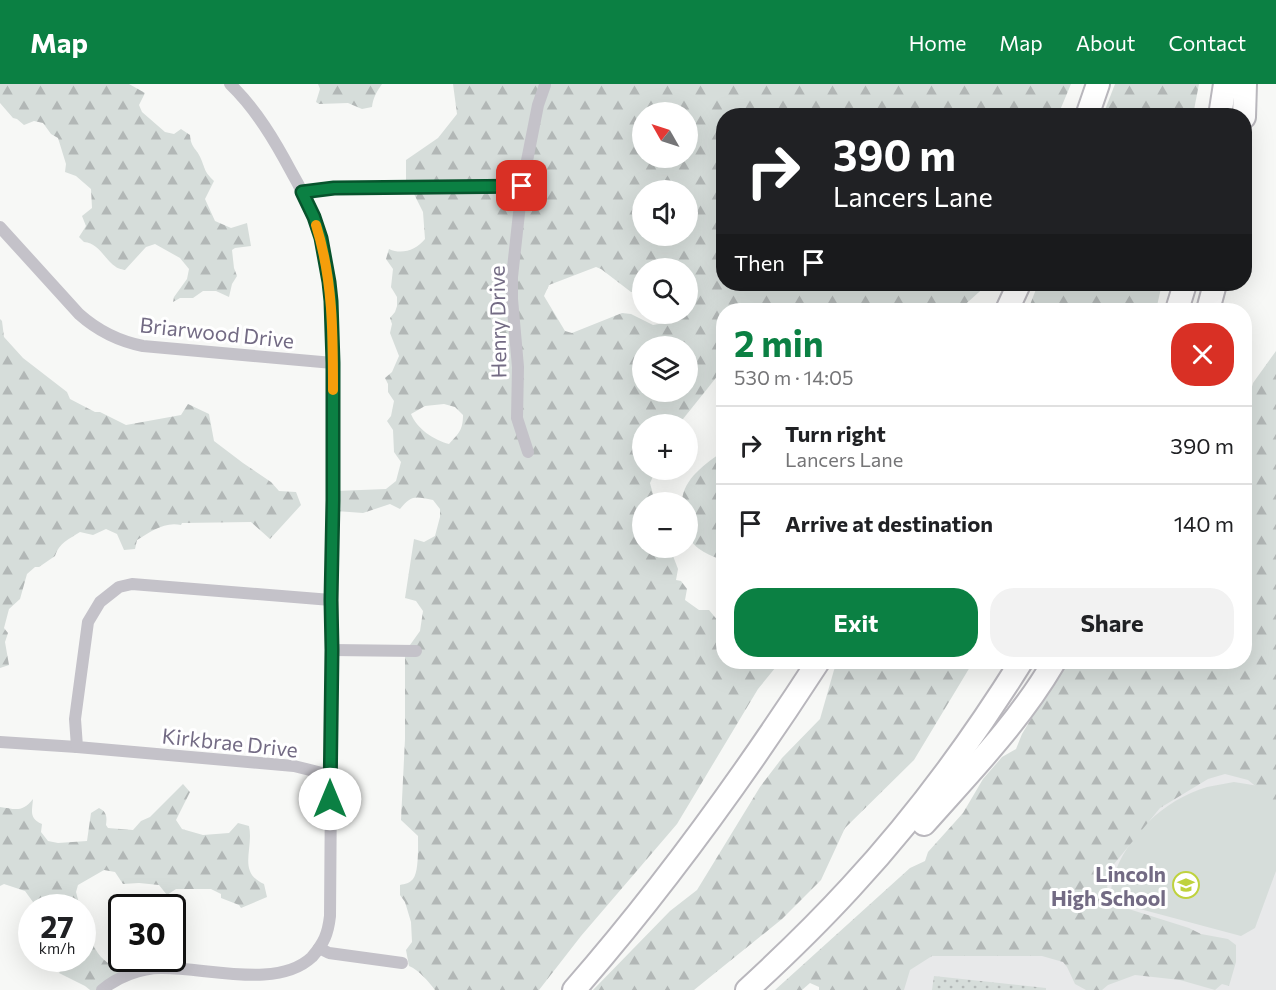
<!DOCTYPE html>
<html lang="en">
<head>
<meta charset="utf-8">
<style>
	body { margin:0; font-family:Commissioner,sans-serif; background:#f2f2f2; color:#202124; height:100vh; display:flex; flex-direction:column; font-size:22px; white-space:nowrap }
	* { box-sizing:border-box; margin:0 }
	p { font-size:20px; color:#757577 }
	.icon { flex:none; width:33px; height:33px; fill:none; stroke:currentColor; stroke-width:2; stroke-linecap:round; stroke-linejoin:round }
	.map { position:relative; flex:1; overflow:hidden }
	.drawer { position:absolute; left:716px; top:219px; width:536px; height:366px; display:flex; flex-direction:column; background:#fff; border-radius:24px; box-shadow:0 6px 24px #0002 }
	.drawer>* { flex:none }
	.banner { position:absolute; left:716px; top:24px; width:536px; height:183px; border-radius:24px; box-shadow:0 6px 24px #0002; background:#202124; color:#fff; overflow:hidden }
	.needle { width:39px; rotate:309deg }
	.fabs { position:absolute; left:632px; top:18px; display:grid; gap:12px }
	.fabs a { display:grid; place-items:center; width:66px; height:66px; border-radius:50%; background:#fff; box-shadow:0 6px 24px #0002; font-size:30px }
	.speed { position:absolute; left:18px; top:810px; display:flex; gap:12px; font-size:30px; font-weight:700; text-align:center }
	.speed>* { display:grid; place-content:center; width:78px; height:78px; border-radius:50%; background:#fff; box-shadow:0 6px 24px #0002; line-height:1 }
	.speed small { font-size:15px; font-weight:400 }
	.speed .limit { border:3px solid #111; border-radius:9px; background:#fff; color:#111 }
	.pin { position:absolute; display:grid; place-items:center; width:51px; height:51px; color:#fff; margin:-26px; border-radius:12px; box-shadow:0 3px 9px #0006 }
	.me { position:absolute; width:66px; margin:-33px; rotate:0deg; stroke-linejoin:round; filter:drop-shadow(0 0 4px #0008) }
	.turn { display:flex; align-items:center; gap:21px; height:126px; padding:0 18px; font-size:27px }
	.turn .icon { width:78px; height:78px; stroke-width:2.5 }
	.turn b { display:block; font-size:42px; line-height:51px }
	.then { display:flex; align-items:center; height:57px; padding:0 18px; background:#0003; gap:12px; font-size:22px }
	.round { display:grid; place-items:center; flex:none; width:63px; height:63px; border-radius:24px; background:#f2f2f2 }
	.headline { display:flex; align-items:center; justify-content:space-between; height:102px; padding:0 18px }
	h1 { font-size:36px; font-weight:700; line-height:45px; color:#0b8043 }
	.action { display:flex; gap:12px; margin-top:auto; padding:12px 18px }
	.action a { flex:1; height:69px; border-radius:24px; background:#0b8043; color:#fff; font-size:24px; font-weight:700; line-height:69px; text-align:center }
	.action a+a { background:#f2f2f2; color:#202124 }
	ul { padding:0; list-style:none }
	li { display:flex; align-items:center; gap:18px; height:78px; padding:0 18px; border-top:2px solid #e0e0e0 }
	li div { flex:1 }
	li b { display:block; font-size:22px }
	li em { font-style:normal }
	header { display:flex; align-items:center; gap:36px; box-sizing:border-box; height:84px; padding:0 30px; background:#0b8043; color:#fff }
	header strong { font-size:28px }
	nav { display:flex; gap:33px; margin-inline-start:auto; font-size:21px }
	.map>svg:first-child { display:block }
	.built { fill:#e8e9ea }
	.grass { fill:#d6ddda }
	.forest { fill:url(#forest-firs); fill-rule:evenodd }
	.park { fill:url(#park-dots) }
	.lines { fill:none; stroke-linecap:round; stroke-linejoin:round }
	.motorway-casing { stroke:#b9b7bd; stroke-width:26 }
	.minor { stroke:#c4c2c9; stroke-width:12 }
	.motorway { stroke:#fff; stroke-width:22 }
	.route-casing { stroke:#07532c; stroke-width:15 }
	.route { stroke:#0b8043; stroke-width:10 }
	.slow { stroke:#f59e0b; stroke-width:10 }
	.labels { text-anchor:middle; dominant-baseline:central; stroke-width:6; stroke-linejoin:round; paint-order:stroke }
	.street-label { font-size:21px; fill:#736b84; stroke:#fff }
	.poi-label { font-size:21px; font-weight:bold; fill:#736b84; stroke:#fff; text-anchor:end }
</style>
</head>
<body>
<header>
<strong>Map</strong>
<nav><a>Home</a><a>Map</a><a>About</a><a>Contact</a></nav>
</header>
<div class="map">
<svg width="1276" height="906" viewBox="0 0 1276 906">
	<defs>
		<pattern id="forest-firs" width="22" height="20" patternUnits="userSpaceOnUse" patternTransform="scale(1.5)"><rect width="22" height="20" fill="#d6ddda"/><path d="M5 1l3.5 6h-7zM16 11l3.5 6h-7z" fill="#b2b7b6"/></pattern>
		<pattern id="park-dots" width="8" height="8" patternUnits="userSpaceOnUse" patternTransform="scale(1.5)"><rect width="8" height="8" fill="#d6ddda"/><path d="M2 2h.1M6 6h.1" fill="none" stroke="#b2b7b6" stroke-width="1.8" stroke-linecap="round"/></pattern>
	</defs>
	<rect width="100%" height="100%" fill="#f7f8f6"/>
	<path class="built" d="M1233 686 1276 696V906H862L1107 775 1170 704Z"/>
	<path class="grass" d="M1234 698 1259 702 1276 709V787L1255 844 1241 852 1110 817C1111 810 1111 802 1113 794 1127 752 1163 716 1207 703 1216 701 1225 700 1234 698Z"/>
	<g class="forest">
		<path d="M0 0H129L145 9 139 21 142 28 165 48 174 50 181 45 190 51C191 65 197 64 201 75 206 87 204 87 214 97L205 115 215 137 231 144 247 139 251 162 235 164 232 166 234 184 237 192 232 200 229 213 216 207H203L193 214H180L173 218 174 213 187 195 189 185 180 174 155 160 146 163 125 186C124 186 117 184 116 183 104 175 99 159 84 158L79 153 86 142 82 132 92 124 91 105 76 92 65 88 66 80 58 54 51 50 43 39 34 37 24 41 17 35 13 34 0 19Z"/>
		<path d="M318 0H382C377 7 373 14 372 23L362 25 348 19 319 20 316 18 320 5Z"/>
		<path d="M453 0H1071L1058 31 723 32V200H988L959 226H723V285L679 340H642V386H656L650 399 655 418H642V464H670L678 485 676 496 681 497 687 505 685 516 699 526H709L719 538 723 541V578H780L758 605 677 740 581 852 539 906H435C428 897 419 886 409 882L406 866 412 858 411 838 405 818 400 811V801C405 800 410 799 413 795 419 788 418 762 418 752L401 736 405 655V568L420 547 423 527 416 517 405 514 414 455 424 458 435 452 440 433V425L433 416C416 413 412 410 400 425L390 420 363 429 336 427V407L386 405 396 397 401 378 394 368 393 346 387 337 391 332 394 317 388 308V300L385 294 392 288 399 272 390 249 392 240 390 234 395 228 397 222V213L391 203 393 185 386 175 389 165C402 171 416 166 425 155L423 128 412 106 406 103V76L438 54 457 30ZM642 28H687V74H642ZM642 106H687V152H642ZM596 183 601 185 631 208H642V184H687V230H684L680 234 670 238 653 241 631 230 622 229 572 249 565 247 544 212 549 201ZM642 262H687V308H642ZM444 320 455 323 463 331C463 346 459 349 449 360 434 356 417 345 411 330L425 322Z"/>
		<path d="M1115 0H1199L1193 31H1103Z"/>
		<path d="M1038 200H1162L1156 226H1028Z"/>
		<path d="M0 235 2 237 4 253 23 274 67 308 70 315 95 328H100L126 341 181 331 188 320 209 330 214 357 243 379 271 398 279 407 296 408 301 421 270 455 251 438 182 439 181 441C165 437 150 448 137 456L135 465 124 466 117 450 106 445 93 451 80 448C69 455 59 459 55 472L39 483H35L27 490 20 515 9 525 4 544 8 549 5 558 9 581 0 584Z"/>
		<path d="M1276 267V719L1248 696 1225 690 1208 695 1160 724 1114 780 1107 803 1116 821 1189 844 1201 850 1228 855 1236 861V878L1229 902 1222 900 1215 906 1180 896 1135 891 1108 901 1102 906H1086L1075 900 1067 883 1063 878 1042 872H932L910 886 904 906H819V903L810 899 802 906H775L910 784 925 777 928 768 963 729 983 695 1002 673 1016 665 1022 650 1065 578H1244V326L1247 321 1253 299Z"/>
		<path d="M723 367V476C710 472 689 463 687 447 686 438 687 428 687 418H682C683 394 706 380 723 367Z"/>
		<path d="M838 578H973L914 676 845 744 821 796 782 835 694 906H593L670 827 697 806 760 703 782 674 820 635 834 586Z"/>
		<path d="M183 700 190 708 176 736 182 745 203 751 229 749 238 739 249 742C254 765 237 788 264 800L267 813 241 824 239 821 221 814V810L211 805H176L167 811 159 801 139 799 123 800 115 788 104 786 78 801 76 808 80 823 32 824 33 818 25 807 4 800 0 802V723C15 725 22 729 33 715 32 728 29 734 42 740L41 748 48 757 58 759 87 757 91 729 99 724C107 728 107 733 106 741L108 744 133 746 141 737 150 733Z"/>
		<path d="M83 830C87 843 91 862 101 873 110 882 118 885 125 896L108 906H90L85 902 59 889 67 877V875L82 874Z"/>
	</g>
	<path class="park" d="M934 892 1046 904V906H932Z"/>
	<g class="lines">
		<defs>
			<g id="motorway">
				<path d="M1087 32 1098 0"/>
				<path d="M1220 32 1225 0"/>
				<path d="M1244 33 1245 0"/>
				<path d="M1007 226 1019 200"/>
				<path d="M1177 226 1185 200"/>
				<path d="M1208 226 1215 200"/>
				<path d="M924 740C970 688 1019 638 1054 578"/>
				<path d="M574 906C664 803 744 692 818 578"/>
				<path d="M747 906C783 873 818 839 851 803 915 734 971 658 1021 578"/>
			</g>
		</defs>
		<use href="#motorway" class="motorway-casing"/>
		<g class="minor">
			<path d="M302 108 334 104 522 102"/>
			<path d="M0 143 79 230C98 247 118 257 143 262L333 279"/>
			<path d="M528 368 517 334 518 283 512 215V193L522 102 538 21 545 1"/>
			<path d="M332 566 416 567"/>
			<path d="M0 658 77 663"/>
			<path d="M330 691 294 682 77 663 75 635 88 538 100 518 119 503 132 500 331 516"/>
			<path d="M319 864 329 869 402 879"/>
			<path d="M102 906C117 893 141 884 161 884 206 883 277 906 312 873 324 859 328 850 330 832 330 744 332 656 332 568 333 529 332 489 332 450 333 403 333 356 333 309 333 258 334 206 321 155 315 132 304 110 292 89 275 57 256 25 230 0"/>
		</g>
		<use href="#motorway" class="motorway"/>
	</g>
	<g class="lines">
		<defs>
			<path id="route" d="M330 715 332 566 331 516 333 416V279L331 217 329 198 321 154 314 133 302 108 334 104 522 102"/>
		</defs>
		<use href="#route" class="route-casing"/>
		<use href="#route" class="route"/>
		<path class="slow" d="M316 141C333 195 333 250 333 306"/>
	</g>
	<defs>
		<symbol id="school-ring" viewBox="-11 -11 22 22"><circle r="9.5" fill="#fff" stroke="#bfd23d" stroke-width="1.5"/><path d="M0-5L7-2L0 1L-7-2ZM-4 1L0 2.5L4 1V4Q0 6-4 4Z" fill="#bfd23d"/></symbol>
	</defs>
	<g fill-rule="evenodd">
		<use href="#school-ring" x="1171" y="786" width="30" height="30"/>
	</g>
	<g class="labels">
		<g class="street-label">
			<text transform="translate(497 238) rotate(-91)">Henry Drive</text>
			<text transform="translate(217 248) rotate(6)">Briarwood Drive</text>
			<text transform="translate(230 658) rotate(6)">Kirkbrae Drive</text>
		</g>
		<g class="poi-label">
			<text x="1166" y="789">Lincoln<tspan x="1166" dy="24">High School</tspan></text>
		</g>
	</g>
</svg>
<div class="fabs">
<a><svg class="needle" viewBox="-14 -14 28 28"><path d="M0-13l5 13h-10z" fill="#e53935"/><path d="M0 13l5-13h-10z" fill="#757577"/></svg></a>
<a><svg class="icon" aria-label="sound" viewBox="0 0 24 24"><path d="M4 9h4l5-4v14l-5-4H4zM17 9q2 3 0 6"/></svg></a>
<a><svg class="icon" aria-label="search" viewBox="0 0 24 24"><circle cx="10" cy="10" r="6"/><path d="M15 15l6 6"/></svg></a>
<a><svg class="icon" aria-label="layers" viewBox="0 0 24 24"><path d="M12 4l9 5-9 5-9-5zM3 14l9 5 9-5"/></svg></a>
<a>+</a>
<a>−</a>
</div>
<div class="speed"><div>27<small>km/h</small></div><div class="limit">30</div></div>
<div class="pin" style="left:522px;top:102px;background:#d93025"><svg class="icon" aria-label="arrive" viewBox="0 0 24 24"><path d="M6 21V4h12l-3 4 3 4H6"/></svg></div>
<svg class="me" style="left:330px;top:715px" viewBox="-20 -20 40 40"><circle r="19" fill="#fff"/><path d="M0-13L10 11 0 6-10 11z" fill="#0b8043"/></svg>
<div class="banner">
<div class="turn"><svg class="icon" aria-label="right" viewBox="0 0 24 24"><path d="M7 20v-9h11M14 6l5 5-5 5"/></svg><div><b>390 m</b>Lancers Lane</div></div>
<div class="then">Then<svg class="icon" aria-label="arrive" viewBox="0 0 24 24"><path d="M6 21V4h12l-3 4 3 4H6"/></svg></div>
</div>
<section class="drawer">
<div class="headline"><div><h1>2 min</h1><p>530 m · 14:05</p></div><a class="round" style="background:#d93025;color:#fff"><svg class="icon" aria-label="close" viewBox="0 0 24 24"><path d="M6 6l12 12M18 6L6 18"/></svg></a></div>
<ul>
<li><svg class="icon" aria-label="right" viewBox="0 0 24 24"><path d="M7 20v-9h11M14 6l5 5-5 5"/></svg><div><b>Turn right</b><p>Lancers Lane</p></div><em>390 m</em></li>
<li><svg class="icon" aria-label="arrive" viewBox="0 0 24 24"><path d="M6 21V4h12l-3 4 3 4H6"/></svg><div><b>Arrive at destination</b></div><em>140 m</em></li>
</ul>
<div class="action"><a>Exit</a><a>Share</a></div>
</section>
</div>
</body>
</html>
